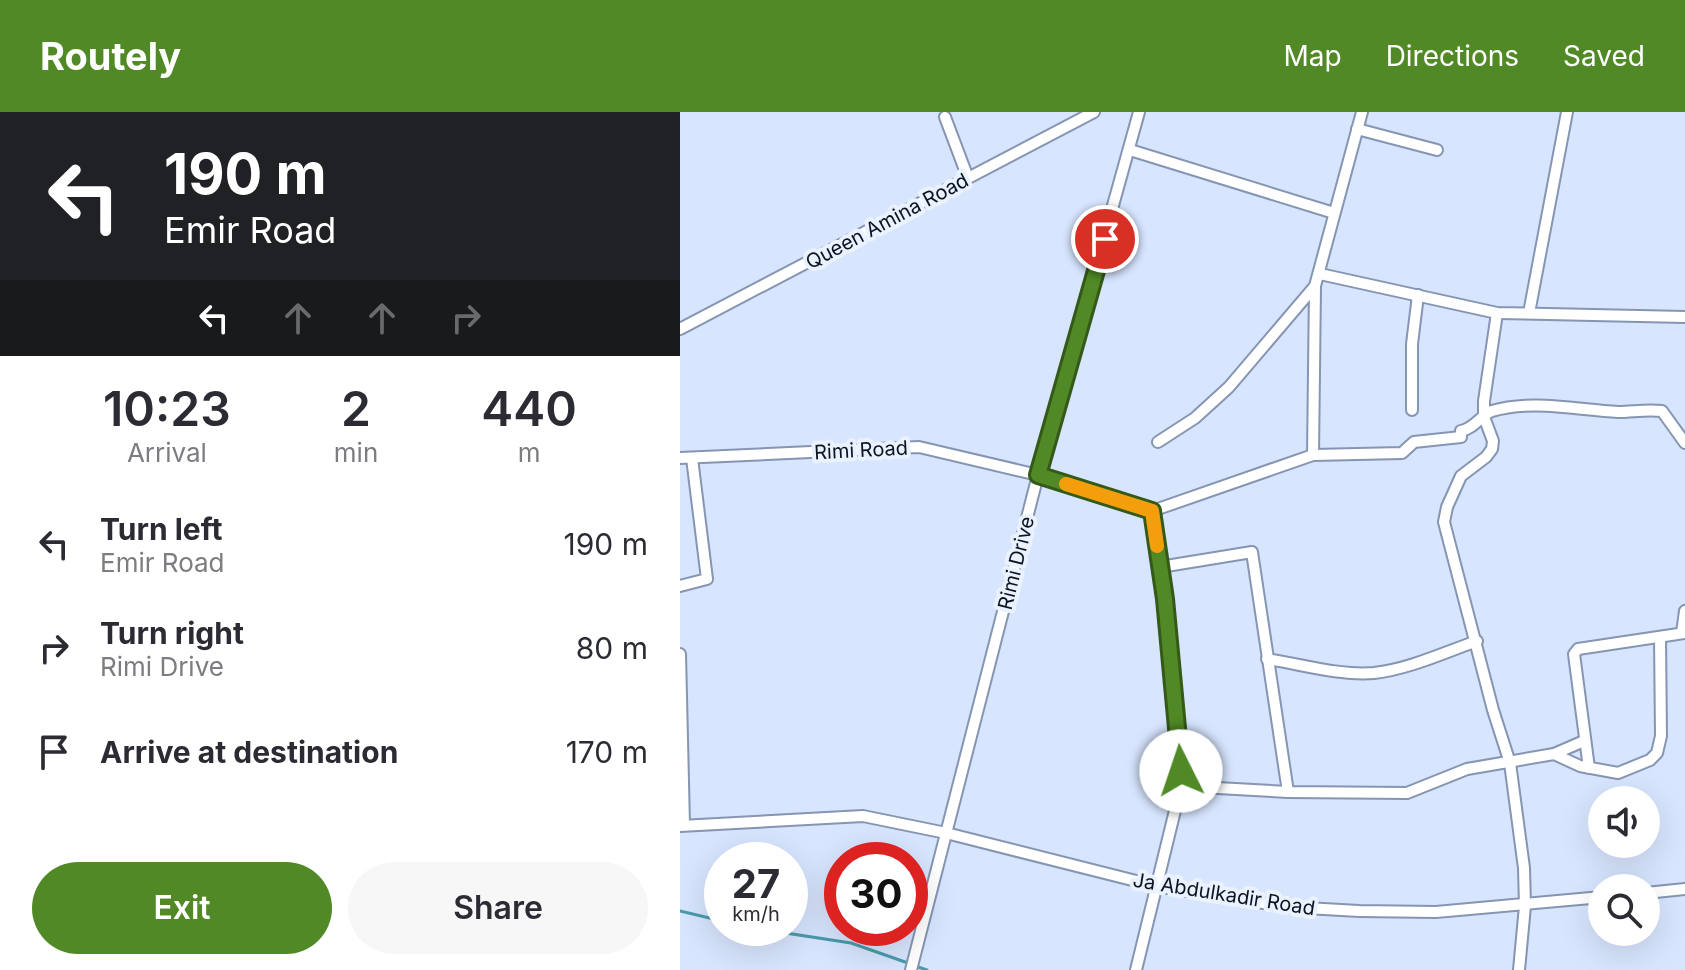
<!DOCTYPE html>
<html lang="en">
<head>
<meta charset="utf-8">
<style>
	body { margin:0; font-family:Inter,sans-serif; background:#f7f7f7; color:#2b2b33; height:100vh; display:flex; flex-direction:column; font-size:30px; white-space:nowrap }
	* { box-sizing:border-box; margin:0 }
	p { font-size:26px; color:#7c7c81 }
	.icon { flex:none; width:44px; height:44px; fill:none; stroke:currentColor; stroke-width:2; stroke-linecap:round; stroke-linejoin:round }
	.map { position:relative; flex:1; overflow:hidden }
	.side { display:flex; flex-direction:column; background:#fff; width:680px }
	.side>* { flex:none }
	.hud { background:#202124; color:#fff; overflow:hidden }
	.controls { position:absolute; left:908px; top:674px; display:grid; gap:16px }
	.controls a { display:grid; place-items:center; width:72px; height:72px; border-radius:50%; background:#fff; box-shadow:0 8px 32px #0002; font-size:40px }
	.speed { position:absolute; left:24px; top:730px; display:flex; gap:16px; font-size:40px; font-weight:700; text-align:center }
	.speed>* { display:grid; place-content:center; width:104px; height:104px; border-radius:50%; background:#fff; box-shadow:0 8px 32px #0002; line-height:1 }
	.speed small { font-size:20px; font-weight:400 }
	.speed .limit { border:12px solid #d22; background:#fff; color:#111 }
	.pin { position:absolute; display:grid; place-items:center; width:68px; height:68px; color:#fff; margin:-34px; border:4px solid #fff; border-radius:50%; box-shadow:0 2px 8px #0007 }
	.me { position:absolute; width:88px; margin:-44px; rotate:356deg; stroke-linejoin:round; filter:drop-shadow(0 0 6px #0008) }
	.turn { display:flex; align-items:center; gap:28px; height:168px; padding:0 32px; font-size:36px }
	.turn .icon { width:104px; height:104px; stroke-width:2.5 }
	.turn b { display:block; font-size:56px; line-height:68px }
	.lanes { display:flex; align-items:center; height:76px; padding:0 32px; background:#0003; justify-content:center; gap:40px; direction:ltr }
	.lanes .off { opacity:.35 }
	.eta { display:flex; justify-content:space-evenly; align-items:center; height:136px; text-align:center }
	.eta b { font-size:48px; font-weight:600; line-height:56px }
	.button { display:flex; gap:16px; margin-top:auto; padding:16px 32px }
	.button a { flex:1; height:92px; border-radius:48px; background:#508925; color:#fff; font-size:32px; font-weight:600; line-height:92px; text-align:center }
	.button a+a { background:#f7f7f7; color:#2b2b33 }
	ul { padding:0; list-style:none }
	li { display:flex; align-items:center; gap:24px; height:104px; padding:0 32px }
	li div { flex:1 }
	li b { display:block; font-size:30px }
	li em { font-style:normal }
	header { display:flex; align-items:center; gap:48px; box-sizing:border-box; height:112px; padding:0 40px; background:#508925; color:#fff }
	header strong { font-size:38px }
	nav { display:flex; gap:44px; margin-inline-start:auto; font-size:28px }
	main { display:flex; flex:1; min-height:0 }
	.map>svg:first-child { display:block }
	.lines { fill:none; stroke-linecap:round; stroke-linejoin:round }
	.stream { stroke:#4b9aac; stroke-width:3 }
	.minor-casing { stroke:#8595b2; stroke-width:14 }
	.minor { stroke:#fff; stroke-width:10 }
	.route-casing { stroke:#345918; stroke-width:20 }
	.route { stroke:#508925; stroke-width:14 }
	.slow { stroke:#f59e0b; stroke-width:14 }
	.labels { text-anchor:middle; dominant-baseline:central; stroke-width:8; stroke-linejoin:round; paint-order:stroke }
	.street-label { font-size:20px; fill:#0e141f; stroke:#ebf2ff }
</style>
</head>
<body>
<header>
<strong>Routely</strong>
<nav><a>Map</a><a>Directions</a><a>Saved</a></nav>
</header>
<main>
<section class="side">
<div class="hud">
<div class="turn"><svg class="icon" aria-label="left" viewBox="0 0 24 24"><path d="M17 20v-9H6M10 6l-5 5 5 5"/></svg><div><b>190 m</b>Emir Road</div></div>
<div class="lanes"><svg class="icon" aria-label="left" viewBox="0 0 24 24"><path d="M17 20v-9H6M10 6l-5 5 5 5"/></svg><svg class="icon off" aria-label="ahead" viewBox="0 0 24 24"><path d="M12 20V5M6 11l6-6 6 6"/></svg><svg class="icon off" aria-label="ahead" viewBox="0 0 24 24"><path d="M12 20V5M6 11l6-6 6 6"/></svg><svg class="icon off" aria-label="right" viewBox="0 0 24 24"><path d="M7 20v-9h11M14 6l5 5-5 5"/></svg></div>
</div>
<div class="eta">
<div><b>10:23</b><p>Arrival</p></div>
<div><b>2</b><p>min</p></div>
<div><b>440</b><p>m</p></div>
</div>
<ul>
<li><svg class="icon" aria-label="left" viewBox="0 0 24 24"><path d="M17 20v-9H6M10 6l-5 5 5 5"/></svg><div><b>Turn left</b><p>Emir Road</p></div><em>190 m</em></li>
<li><svg class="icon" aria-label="right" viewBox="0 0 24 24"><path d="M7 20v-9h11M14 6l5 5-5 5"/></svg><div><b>Turn right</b><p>Rimi Drive</p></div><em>80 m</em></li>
<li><svg class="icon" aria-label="arrive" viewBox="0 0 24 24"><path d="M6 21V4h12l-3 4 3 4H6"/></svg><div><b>Arrive at destination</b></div><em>170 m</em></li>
</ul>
<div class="button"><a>Exit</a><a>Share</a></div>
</section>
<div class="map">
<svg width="1005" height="858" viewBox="0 0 1005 858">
	<rect width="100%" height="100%" fill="#d7e5fe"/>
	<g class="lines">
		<g class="stream">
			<path d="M0 799 42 809"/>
			<path d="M73 816 171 831 228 851"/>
			<path d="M235 854 247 858"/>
		</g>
		<defs>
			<g id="minor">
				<path d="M265 5 288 66"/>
				<path d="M677 17 757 38"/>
				<path d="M450 38 654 101"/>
				<path d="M640 162 817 201 1005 205"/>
				<path d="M817 201 804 289V305L813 329 812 337 806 345 781 364 767 395 764 410 813 598 830 651 844 756 845 794 839 858"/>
				<path d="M849 201 887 0"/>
				<path d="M0 217 414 0"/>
				<path d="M732 298V232L738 183"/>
				<path d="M478 330 515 306 549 275 635 174 682 0"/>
				<path d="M633 343 635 174"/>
				<path d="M0 346 239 335 358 363 472 399 485 487 501 674 456 858"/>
				<path d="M472 399 633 343 722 341 734 330 781 325V319C795 316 801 303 812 299 851 287 898 298 938 300 952 300 967 297 982 299L1005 331"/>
				<path d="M480 455 572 440 608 680"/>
				<path d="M0 474 27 467 12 346"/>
				<path d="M1002 521 1005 499"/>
				<path d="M0 542 4 713"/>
				<path d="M587 547C621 552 660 564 694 561 729 557 763 541 797 529"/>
				<path d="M874 642 904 629"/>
				<path d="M909 656 894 542 898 537 1005 521"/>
				<path d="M501 674 608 680 727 681 787 657 874 642 900 654 938 661 970 648 977 641 981 624 980 525"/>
				<path d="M0 714 183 704 266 721 476 774 608 795 679 799 756 800 922 785"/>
				<path d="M966 781 1005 777"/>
				<path d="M231 858 358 363 459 0"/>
			</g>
		</defs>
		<use href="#minor" class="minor-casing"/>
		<use href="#minor" class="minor"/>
	</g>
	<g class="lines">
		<defs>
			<path id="route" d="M425 127 358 363 472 399 485 487 501 659"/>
		</defs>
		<use href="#route" class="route-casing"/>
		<use href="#route" class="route"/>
		<path class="slow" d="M386 372 472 399 477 434"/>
	</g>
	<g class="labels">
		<g class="street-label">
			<text transform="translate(207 109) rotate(-28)">Queen Amina Road</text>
			<text transform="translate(181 338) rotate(-3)">Rimi Road</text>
			<text transform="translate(336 451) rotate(-76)">Rimi Drive</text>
			<text transform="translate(544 782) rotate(9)">Ja Abdulkadir Road</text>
		</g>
	</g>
</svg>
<div class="controls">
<a><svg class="icon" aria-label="sound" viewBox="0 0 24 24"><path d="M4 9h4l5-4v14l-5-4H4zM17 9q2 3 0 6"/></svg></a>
<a><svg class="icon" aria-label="search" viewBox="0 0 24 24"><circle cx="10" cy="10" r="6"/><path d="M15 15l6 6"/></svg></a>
</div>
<div class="speed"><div>27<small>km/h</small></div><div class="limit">30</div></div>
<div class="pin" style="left:425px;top:127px;background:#d93025"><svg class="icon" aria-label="arrive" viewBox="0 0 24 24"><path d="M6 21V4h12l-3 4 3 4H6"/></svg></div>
<svg class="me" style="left:501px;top:659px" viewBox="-20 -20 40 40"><circle r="19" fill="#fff"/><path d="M0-13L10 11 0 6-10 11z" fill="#508925"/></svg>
</div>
</main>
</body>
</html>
